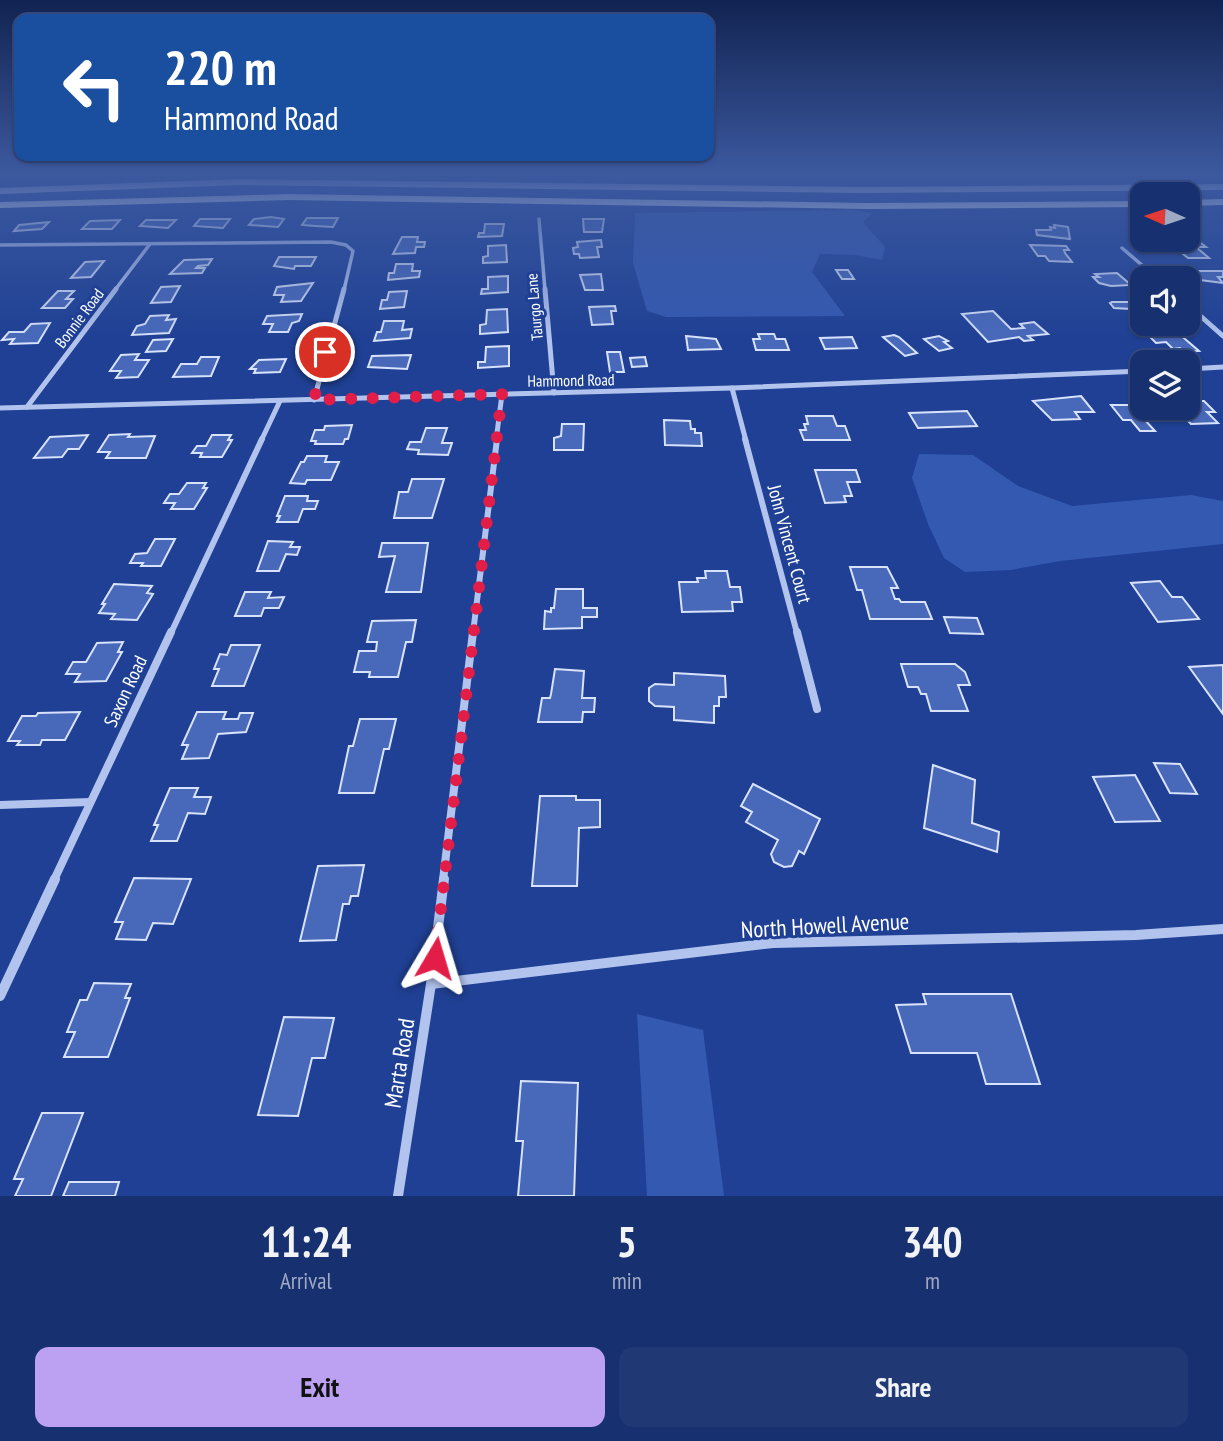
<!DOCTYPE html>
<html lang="en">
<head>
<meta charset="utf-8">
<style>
	body { margin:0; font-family:"PT Sans Narrow",sans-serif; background:#203874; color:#f1f3f6; height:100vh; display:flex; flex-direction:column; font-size:26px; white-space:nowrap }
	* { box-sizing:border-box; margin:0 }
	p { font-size:23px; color:#9ea9c3 }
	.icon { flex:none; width:38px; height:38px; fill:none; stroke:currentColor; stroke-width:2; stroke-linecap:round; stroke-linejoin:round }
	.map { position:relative; height:1196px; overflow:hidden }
	.details { display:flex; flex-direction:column; background:#17306f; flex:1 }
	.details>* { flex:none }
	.guide { position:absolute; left:14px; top:14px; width:700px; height:147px; border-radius:14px; box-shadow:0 2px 5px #0004,0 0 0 2px #364b82; background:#1a4fa0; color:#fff; overflow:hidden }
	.needle { width:46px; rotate:273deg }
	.controls { position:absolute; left:1130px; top:182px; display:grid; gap:14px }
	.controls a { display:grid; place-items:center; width:70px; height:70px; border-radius:14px; background:#17306f; box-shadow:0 2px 5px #0004,0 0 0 2px #364b82; font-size:35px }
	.pin { position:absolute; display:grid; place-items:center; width:60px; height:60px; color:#fff; margin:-30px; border:4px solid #fff; border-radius:50%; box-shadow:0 2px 7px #0007 }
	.me { position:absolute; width:77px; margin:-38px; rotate:7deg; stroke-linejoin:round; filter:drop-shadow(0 0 5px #0008) }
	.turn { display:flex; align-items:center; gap:24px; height:147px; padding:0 35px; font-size:32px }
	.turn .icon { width:91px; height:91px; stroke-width:2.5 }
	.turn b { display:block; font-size:49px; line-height:60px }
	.eta { display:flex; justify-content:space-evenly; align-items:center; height:119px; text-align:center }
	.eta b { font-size:42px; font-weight:800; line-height:49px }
	.button { display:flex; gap:14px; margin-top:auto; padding:14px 35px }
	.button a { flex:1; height:80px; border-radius:14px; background:#bca0f2; color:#111; font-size:28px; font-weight:800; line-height:80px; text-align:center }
	.button a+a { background:#203874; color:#f1f3f6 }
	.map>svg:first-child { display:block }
	.green { fill:#3459b1 }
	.building { fill:#4869ba; stroke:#d8e2fa; stroke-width:2 }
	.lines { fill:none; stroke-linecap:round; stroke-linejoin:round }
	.minor-far4 { stroke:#b2c4ee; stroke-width:3.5 }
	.minor-far3 { stroke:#b2c4ee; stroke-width:5 }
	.minor-far2 { stroke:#b2c4ee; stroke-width:6 }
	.minor-far1 { stroke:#b2c4ee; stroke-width:8 }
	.minor { stroke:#b2c4ee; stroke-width:10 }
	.trunk { fill:#fcfcff; fill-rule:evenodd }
	.route { stroke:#e11d48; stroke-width:12; stroke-dasharray:0 21.6 }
	.labels { text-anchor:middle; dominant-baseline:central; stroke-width:6; stroke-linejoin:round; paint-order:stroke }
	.far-street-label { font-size:16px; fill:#fff; stroke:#1f4094 }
	.street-label { font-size:19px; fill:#fff; stroke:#1f4094 }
	.near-street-label { font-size:23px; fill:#fff; stroke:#1f4094 }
</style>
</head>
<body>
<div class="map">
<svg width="1223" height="1196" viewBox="0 0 1223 1196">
	<rect width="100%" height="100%" fill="#1f4094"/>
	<g class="green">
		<path d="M508 172H739L750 177H614Z"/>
		<path d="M853 210 873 213 863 222 885 247 882 260 855 255 820 254 812 272 845 316 666 317 647 311 633 263 635 213Z"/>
		<path d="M919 454 973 455 1018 486 1072 506 1191 495 1223 501V544L1060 561 1011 570 965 572 944 558 928 524 912 478Z"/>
		<path d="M637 1014 703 1030 724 1196H647Z"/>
	</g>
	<g class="building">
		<path d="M271 217 284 219 278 227 249 225 254 219Z"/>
		<path d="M307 218H338L333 227 315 226 302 225Z"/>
		<path d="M200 219H230L223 228 194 226Z"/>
		<path d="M583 219H604L602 232H584Z"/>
		<path d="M120 220 112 229H82L90 221Z"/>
		<path d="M146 220H176L168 228 140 226Z"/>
		<path d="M49 222 42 229 14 231 19 225Z"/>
		<path d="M485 224H504L502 236 478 237 479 233H484Z"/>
		<path d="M1054 225 1068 227 1070 239 1037 235 1036 230H1051L1050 227 1055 228Z"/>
		<path d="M402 237H418L417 242H425L424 247H416L415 253 393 254Z"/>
		<path d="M601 240 602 247H597L599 257 580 258 579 254H574L573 248 578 247 577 242Z"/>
		<path d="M1197 240 1206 247H1196L1209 258H1188L1172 245Z"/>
		<path d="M506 245 507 262 483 263V257L488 256V246Z"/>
		<path d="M1030 245 1066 246 1069 250H1064L1065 253 1072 262 1049 261 1045 256H1038Z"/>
		<path d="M279 257H316L311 266H295L294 269 274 266Z"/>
		<path d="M212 259 208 265 198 266 196 268H205L202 273 170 274 184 260Z"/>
		<path d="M104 261 91 277 71 278 85 262Z"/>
		<path d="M396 264H413L412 271H420L419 277 388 280 389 273H394Z"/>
		<path d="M836 270H848L854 279H842Z"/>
		<path d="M1189 271H1223V277H1218L1223 283 1200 280Z"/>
		<path d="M1117 273 1131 285 1111 286 1099 283 1093 277H1099L1095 274Z"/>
		<path d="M601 274 603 290H585L580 275Z"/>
		<path d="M508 276V292L481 294 482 289H488V277Z"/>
		<path d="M313 283 301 301 281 302 284 295H274L277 287Z"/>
		<path d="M180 286 171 302 151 303 161 287Z"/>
		<path d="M58 291H74L66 299H73L65 308H42Z"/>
		<path d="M407 291 404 307 380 309 382 300H387L389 292Z"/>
		<path d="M1112 302H1143V315L1138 316 1131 309 1114 308 1110 303Z"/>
		<path d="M615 306 616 311H611L613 324 592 325 589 307Z"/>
		<path d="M507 309 508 332 480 334V325L486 324 487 310Z"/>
		<path d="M993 311 1011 329 1024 328 1020 324 1034 322 1048 334 1028 336 1033 340 1024 341 1019 337 988 342 962 314Z"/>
		<path d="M302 314 299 321 292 323 288 332H269L273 324H263L267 316Z"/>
		<path d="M169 315 166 320 176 319 169 333 132 335 137 326 145 324 150 316Z"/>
		<path d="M384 321H404L402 330 412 329 410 338 374 341 377 332H381Z"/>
		<path d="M50 323 38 343 10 344 14 339 2 340 9 332H24L31 324Z"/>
		<path d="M1178 333 1199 351 1184 352 1180 348 1173 349 1166 342 1156 343 1147 334Z"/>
		<path d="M758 334H774L776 339H785L789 350H756L753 339H760Z"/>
		<path d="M894 335 899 337 917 353 905 356 883 337Z"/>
		<path d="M686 336 716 339 721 349 688 350Z"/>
		<path d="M939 336 948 341 944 342 952 348 939 351 924 339Z"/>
		<path d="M852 337 857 348 825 349 820 338Z"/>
		<path d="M173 339 166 351 146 352 153 340Z"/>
		<path d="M509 346V366L478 368V362H485L486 347Z"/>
		<path d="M607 352H620L624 372H610Z"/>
		<path d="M139 354 135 360H149L138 377 116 378 121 371H110L121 355Z"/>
		<path d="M411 355 407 369 368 367 372 356Z"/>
		<path d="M201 357H219L211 376 173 377 181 364H197Z"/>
		<path d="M645 357 647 366 632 367 630 358Z"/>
		<path d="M286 359 280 372 254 373 256 369H250L259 360Z"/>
		<path d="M1081 396 1094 412H1075L1080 419 1052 420 1033 401Z"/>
		<path d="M1188 401H1204L1215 412H1207L1218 423 1191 424 1175 408H1188Z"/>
		<path d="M1111 405H1143V408H1152L1161 419H1144L1155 431H1140L1131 420H1123Z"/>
		<path d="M967 411 977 426 918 428 909 413Z"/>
		<path d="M806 416H833L837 426H845L850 440H804L800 430H806L804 424H808Z"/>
		<path d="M664 420 690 421 691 429H695V433H701L702 446 665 445Z"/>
		<path d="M562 424H584L583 450H554V438L561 436Z"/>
		<path d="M352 425 348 439H345L343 444H315L316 441H311L315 430H324L325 426Z"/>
		<path d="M426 428H447L442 443H452L448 455 418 454 419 450 407 449 410 442H421Z"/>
		<path d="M130 434 128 437 155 436 146 458H106L110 452H98L109 435Z"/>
		<path d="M88 435 79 449H68L62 457 34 458 50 437Z"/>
		<path d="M212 435H231L228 440H232L222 457H200L202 453H192L197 446H206Z"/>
		<path d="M307 456H327L325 462H339L331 480H307L305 484 290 483 301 462H304Z"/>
		<path d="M815 470H856L860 482H847L852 496H844L846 502 825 503Z"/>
		<path d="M412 479H444L432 518H394L399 492H408Z"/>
		<path d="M187 483H206L203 488H207L194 509H171L175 503H164L170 494H179Z"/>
		<path d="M285 496H308L307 501H318L315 509H303L298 522H277L280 516H277Z"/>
		<path d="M155 539H175L161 566H141L143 563H130L135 554 147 553Z"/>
		<path d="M268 541 293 542 290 547H300L297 555 286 554 279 571H257Z"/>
		<path d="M382 543H428L421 592H386L395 556 379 557Z"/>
		<path d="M850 567H887L898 588H891L895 599H899L901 602H925L932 619H870L862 590H857Z"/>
		<path d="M705 571H727L730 587H740L742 602H732L733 611 682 612 679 582H698L697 578H706Z"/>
		<path d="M1160 581 1172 597H1182L1199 619 1158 622 1131 583Z"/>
		<path d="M114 584 152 586 147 593 153 594 137 620 111 619 115 614 99 613 105 604H102Z"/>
		<path d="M556 589H583V608H597V617H582V628L544 629 545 611 551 612V608H554Z"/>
		<path d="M245 592H271L268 598 284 597 279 608H264L261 616H235Z"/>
		<path d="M944 617 977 618 983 634 950 633Z"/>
		<path d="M416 620 412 642H406L398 677H369L370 672H354L359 651H376L377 642H367L372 621Z"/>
		<path d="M123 642 118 652H122L106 681 75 682 80 674H66L73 662H86L97 643Z"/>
		<path d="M231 645H260L244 686H212L219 669H214L220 654 227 655Z"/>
		<path d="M901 664H955L965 672 970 685H958L968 711H931L926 694H921L918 687H908Z"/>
		<path d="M1223 665V714L1189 667Z"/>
		<path d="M555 669 584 671 582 698H595L594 712H583L582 722H538L542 698H550L551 694Z"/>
		<path d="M674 673 725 676 726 697H719V706H714V723L674 720V707L655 706 649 701V688L655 684 674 685Z"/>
		<path d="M80 712 65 740H42L40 745H17L20 741H8L22 716H36L38 713Z"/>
		<path d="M197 712H226L223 719H238L240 713H253L246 732 218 734 209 758 182 759 188 745H182Z"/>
		<path d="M360 719H396L389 749H384L374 793H339L349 746H353Z"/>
		<path d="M1154 763 1180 764 1197 794 1170 793Z"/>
		<path d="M933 765 975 780 972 823 999 832 997 852 924 828Z"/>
		<path d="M1135 775 1160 821 1115 822 1093 777Z"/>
		<path d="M753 784 820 819 804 854 799 851 792 866 784 867 774 862 771 854 778 840 746 822 752 812 741 806Z"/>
		<path d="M170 788H198L194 797H211L205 814 188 813 177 841H151L158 825H154Z"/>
		<path d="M540 796H576V800H600V827L579 828 577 886H532Z"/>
		<path d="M364 865 358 896H351L349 904H343L336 940 300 941 318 866Z"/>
		<path d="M134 878 191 879 173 924 153 923 146 940 116 939 123 922H115Z"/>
		<path d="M94 983 131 984 125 998H130L108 1057H64L75 1032H67L80 1000H87Z"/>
		<path d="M923 994H1011L1040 1084H986L977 1053H911L896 1005 926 1004Z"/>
		<path d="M284 1017 334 1018 325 1058H312L298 1116 258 1115Z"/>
		<path d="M521 1081 578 1083 574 1196H518L523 1141H516Z"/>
		<path d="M42 1113H83L51 1196H15L23 1179H14Z"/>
		<path d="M69 1182H119L115 1196H63Z"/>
	</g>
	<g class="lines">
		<g class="minor-far4">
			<path d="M539 219 545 290"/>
			<path d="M0 245 331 242 346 245 353 251 344 290"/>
			<path d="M1122 248 1157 278"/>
			<path d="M115 290 150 244"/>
		</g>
		<g class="minor-far3">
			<path d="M545 289 554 393"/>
			<path d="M1188 305 1223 336"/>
			<path d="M1188 369 1223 367"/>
			<path d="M732 388 746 441"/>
			<path d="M314 400 344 289"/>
			<path d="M27 407 116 289"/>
			<path d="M0 408 732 388 1143 371"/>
			<path d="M261 441 280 401"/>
			<path d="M496 441 502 394"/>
		</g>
		<g class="minor-far2">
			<path d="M745 439 797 633"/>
			<path d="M171 633 262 439"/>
			<path d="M473 633 497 439"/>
		</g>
		<g class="minor-far1">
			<path d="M797 632 817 709"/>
			<path d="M0 805 90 802"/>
			<path d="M54 880 171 632"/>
			<path d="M443 880 473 632"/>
		</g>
		<g class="minor">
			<path d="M431 984 773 943 1136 935 1223 929"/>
			<path d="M0 996 55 879"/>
			<path d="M398 1196 431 984 444 879"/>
		</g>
		<g class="trunk">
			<path d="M239 179 862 187 1223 184V190L862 193 239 185 0 194V188Z"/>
			<path d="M288 194 868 203 1143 201V207L868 209 288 200 0 208V202Z"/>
			<path d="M1223 199V205L1188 206V200Z"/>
		</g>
	</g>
	<linearGradient id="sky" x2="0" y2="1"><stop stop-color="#112351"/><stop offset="0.51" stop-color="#3c599f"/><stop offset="1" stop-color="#3c599f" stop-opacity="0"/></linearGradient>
	<rect width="1223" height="340" fill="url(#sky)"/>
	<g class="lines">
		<path class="route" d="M325 352 314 400 502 394 435 958"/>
	</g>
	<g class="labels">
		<g class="far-street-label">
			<text transform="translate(534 307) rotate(-95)">Taurgo Lane</text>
			<text transform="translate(79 318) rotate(-53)">Bonnie Road</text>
			<text transform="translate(571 380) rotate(-1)">Hammond Road</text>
		</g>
		<g class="street-label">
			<text transform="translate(790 544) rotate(75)">John Vincent Court</text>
			<text transform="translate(125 691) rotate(-65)">Saxon Road</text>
		</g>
		<g class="near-street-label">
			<text transform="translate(825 925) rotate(-3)">North Howell Avenue</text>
			<text transform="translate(399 1063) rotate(-81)">Marta Road</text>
		</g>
	</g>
</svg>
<div class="controls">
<a><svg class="needle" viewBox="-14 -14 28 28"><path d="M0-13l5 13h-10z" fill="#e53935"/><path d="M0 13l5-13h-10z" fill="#9ea9c3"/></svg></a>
<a><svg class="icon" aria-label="sound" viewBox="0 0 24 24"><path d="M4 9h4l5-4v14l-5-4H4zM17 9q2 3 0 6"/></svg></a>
<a><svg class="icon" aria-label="layers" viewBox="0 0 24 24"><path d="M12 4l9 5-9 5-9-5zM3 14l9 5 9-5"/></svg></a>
</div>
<div class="pin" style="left:325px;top:352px;background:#d93025"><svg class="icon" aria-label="arrive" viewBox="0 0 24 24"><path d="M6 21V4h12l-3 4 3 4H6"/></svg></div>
<svg class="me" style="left:435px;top:958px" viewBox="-20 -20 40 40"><path d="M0-17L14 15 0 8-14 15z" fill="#e11d48" stroke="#fff" stroke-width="4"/></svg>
<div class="guide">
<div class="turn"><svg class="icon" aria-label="left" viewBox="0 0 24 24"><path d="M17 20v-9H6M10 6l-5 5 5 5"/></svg><div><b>220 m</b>Hammond Road</div></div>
</div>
</div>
<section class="details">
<div class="eta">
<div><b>11:24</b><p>Arrival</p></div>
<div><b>5</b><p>min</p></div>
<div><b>340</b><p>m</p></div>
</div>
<div class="button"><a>Exit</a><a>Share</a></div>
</section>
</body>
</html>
